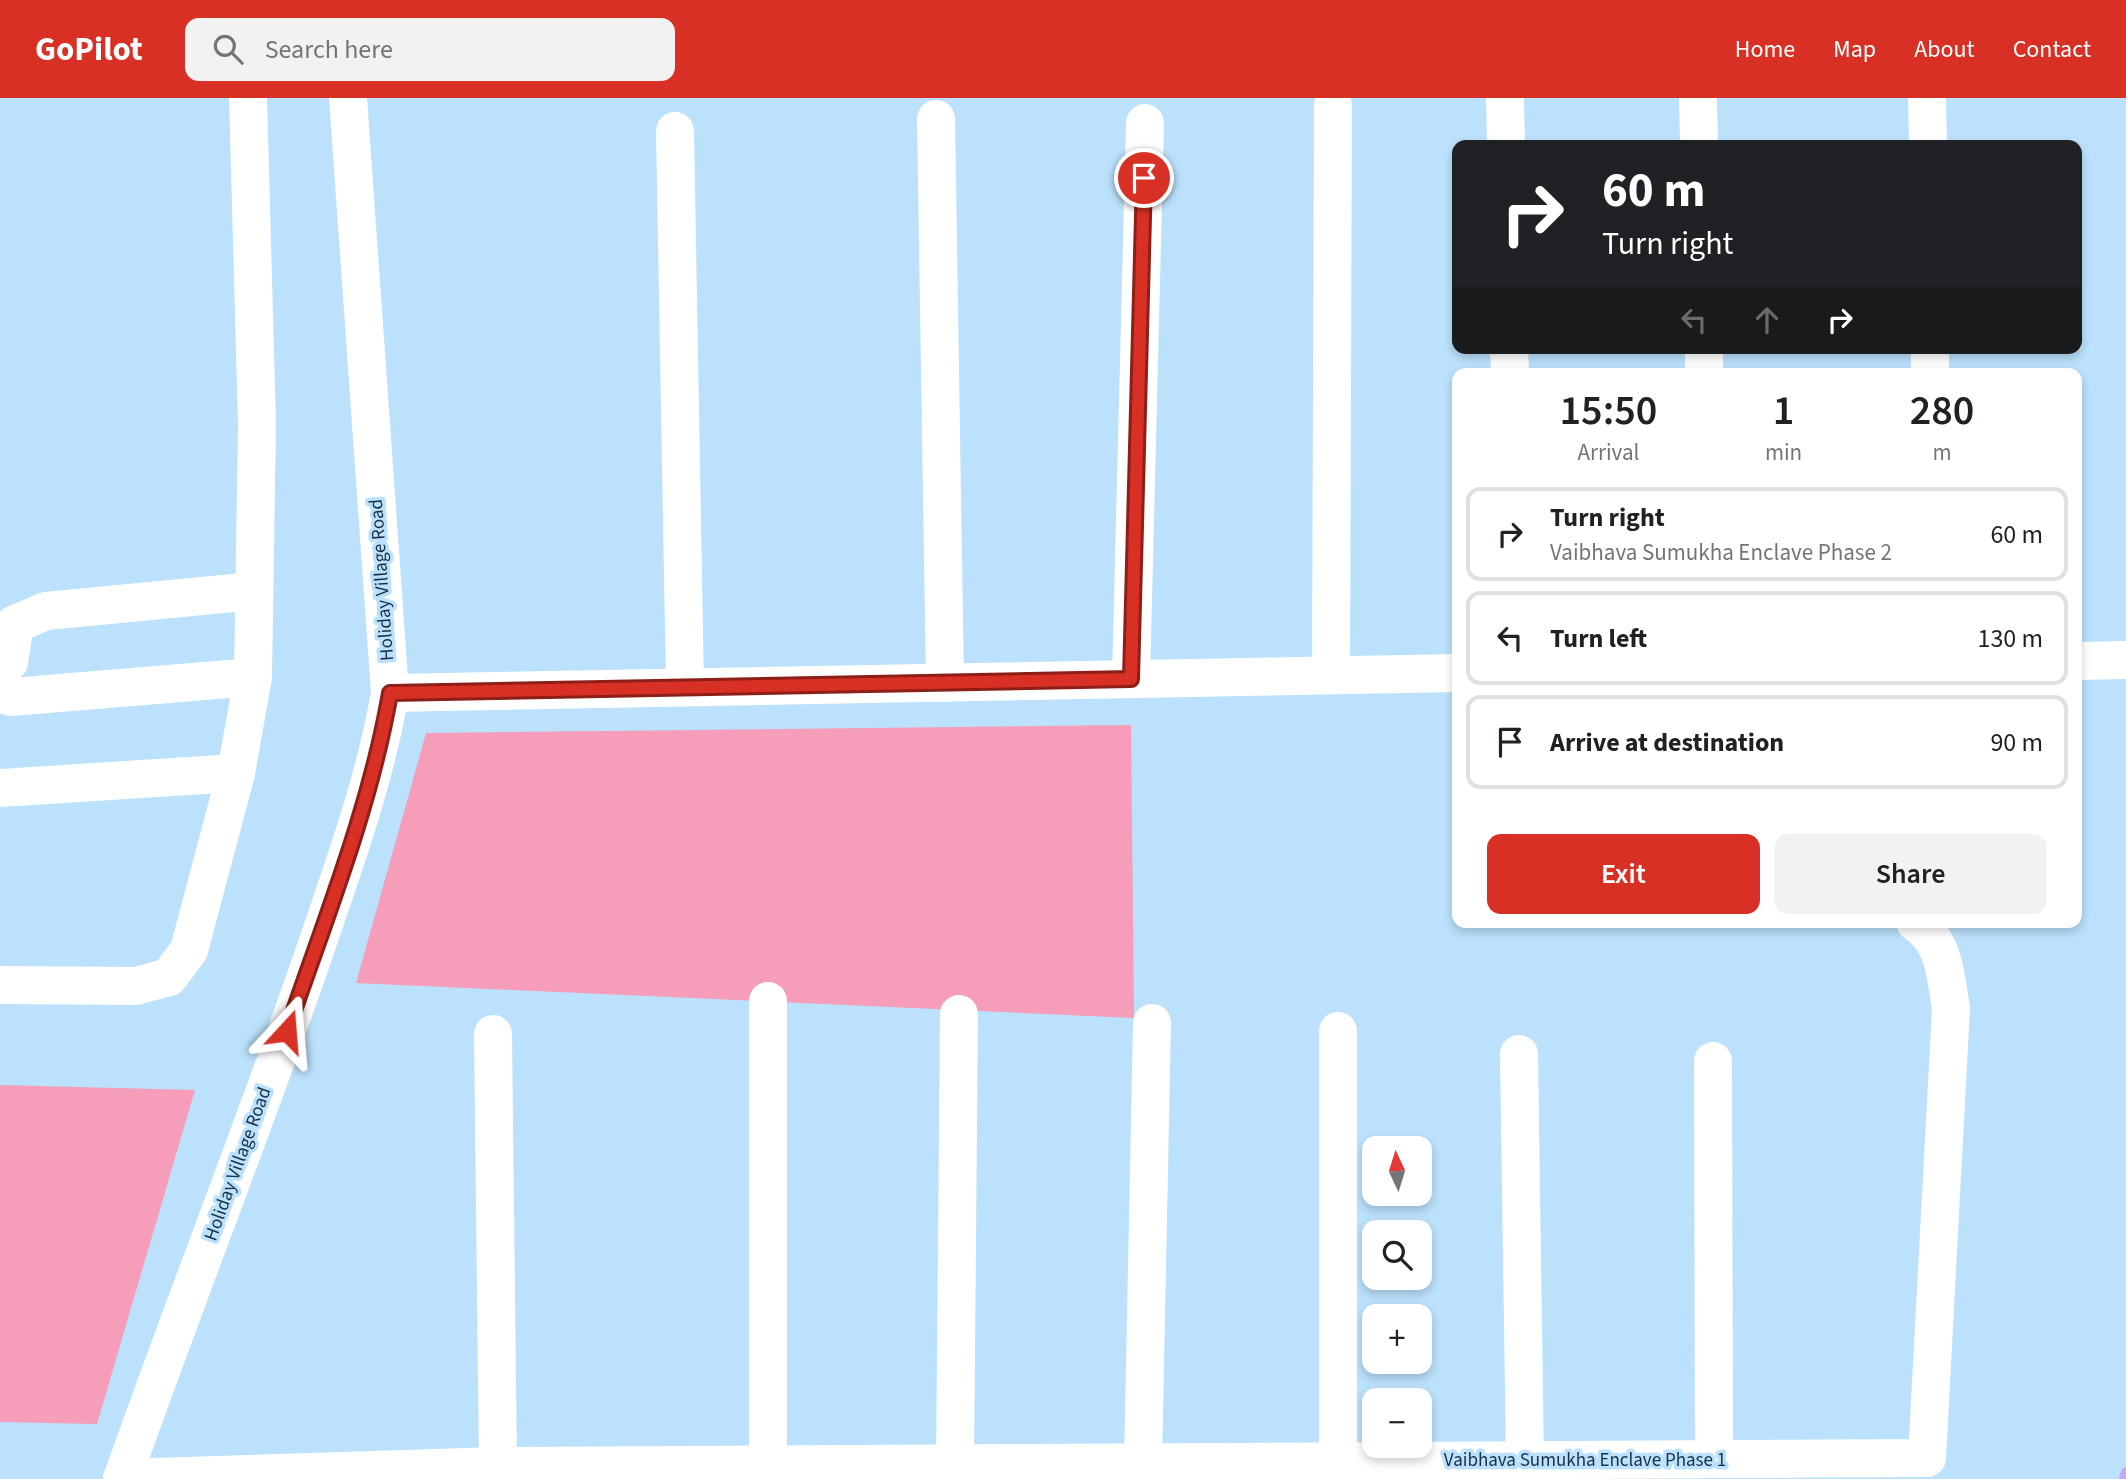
<!DOCTYPE html>
<html lang="en">
<head>
<meta charset="utf-8">
<style>
	body { margin:0; font-family:"Source Sans 3",sans-serif; background:#f2f2f2; color:#202124; height:100vh; display:flex; flex-direction:column; font-size:26px; white-space:nowrap }
	* { box-sizing:border-box; margin:0 }
	p { font-size:23px; color:#757577 }
	.icon { flex:none; width:38px; height:38px; fill:none; stroke:currentColor; stroke-width:2; stroke-linecap:round; stroke-linejoin:round }
	.map { position:relative; flex:1; overflow:hidden }
	.sheet { position:absolute; left:1452px; top:270px; width:630px; height:560px; display:flex; flex-direction:column; background:#fff; border-radius:14px; box-shadow:0 4px 10px #0003 }
	.sheet>* { flex:none }
	.guide { position:absolute; left:1452px; top:42px; width:630px; height:214px; border-radius:14px; box-shadow:0 4px 10px #0003; background:#202124; color:#fff; overflow:hidden }
	.needle { width:46px; rotate:356deg }
	.controls { position:absolute; left:1362px; top:1038px; display:grid; gap:14px }
	.controls a { display:grid; place-items:center; width:70px; height:70px; border-radius:14px; background:#fff; box-shadow:0 4px 10px #0003; font-size:35px }
	.pin { position:absolute; display:grid; place-items:center; width:60px; height:60px; color:#fff; margin:-30px; border:4px solid #fff; border-radius:50%; box-shadow:0 2px 7px #0007 }
	.me { position:absolute; width:77px; margin:-38px; rotate:19deg; stroke-linejoin:round; filter:drop-shadow(0 0 5px #0008) }
	.turn { display:flex; align-items:center; gap:24px; height:147px; padding:0 35px; font-size:32px }
	.turn .icon { width:91px; height:91px; stroke-width:2.5 }
	.turn b { display:block; font-size:49px; line-height:60px }
	.lanes { display:flex; align-items:center; height:66px; padding:0 35px; background:#0003; justify-content:center; gap:35px; direction:ltr }
	.lanes .off { opacity:.35 }
	.eta { display:flex; justify-content:space-evenly; align-items:center; height:119px; text-align:center }
	.eta b { font-size:42px; font-weight:600; line-height:49px }
	.cta { display:flex; gap:14px; margin-top:auto; padding:14px 35px }
	.cta a { flex:1; height:80px; border-radius:14px; background:#d93025; color:#fff; font-size:28px; font-weight:600; line-height:80px; text-align:center }
	.cta a+a { background:#f2f2f2; color:#202124 }
	ul { padding:0; list-style:none }
	li { display:flex; align-items:center; gap:21px; height:94px; margin:0 14px 10px; padding:0 21px; border:4px solid #e0e0e0; border-radius:14px }
	li div { flex:1 }
	li b { display:block; font-size:26px }
	li em { font-style:normal }
	header { display:flex; align-items:center; gap:42px; box-sizing:border-box; height:98px; padding:0 35px; background:#d93025; color:#fff }
	header strong { font-size:33px }
	nav { display:flex; gap:38px; margin-inline-start:auto; font-size:24px }
	.search { width:490px; height:63px; background:#f2f2f2; display:flex; align-items:center; gap:18px; box-sizing:border-box; padding:0 24px; border-radius:14px; color:#757577; font-size:26px }
	.map>svg:first-child { display:block }
	.green { fill:#f69dba }
	.lines { fill:none; stroke-linecap:round; stroke-linejoin:round }
	.stream { stroke:#c3abf3; stroke-width:10 }
	.minor { stroke:#fff; stroke-width:38 }
	.route-casing { stroke:#8d1f18; stroke-width:18 }
	.route { stroke:#d93025; stroke-width:12 }
	.labels { text-anchor:middle; dominant-baseline:central; stroke-width:7; stroke-linejoin:round; paint-order:stroke }
	.street-label { font-size:19px; fill:#183244; stroke:#bbe1fc }
</style>
</head>
<body>
<header>
<strong>GoPilot</strong>
<div class="search"><svg class="icon" aria-label="search" viewBox="0 0 24 24"><circle cx="10" cy="10" r="6"/><path d="M15 15l6 6"/></svg>Search here</div>
<nav><a>Home</a><a>Map</a><a>About</a><a>Contact</a></nav>
</header>
<div class="map">
<svg width="2126" height="1381" viewBox="0 0 2126 1381">
	<rect width="100%" height="100%" fill="#bbe1fc"/>
	<g class="green">
		<path d="M1131 627 1134 920 356 885 426 635Z"/>
		<path d="M0 987 195 992 97 1326 0 1324Z"/>
	</g>
	<g class="lines">
		<path class="stream" d="M2124 1381 2126 1374"/>
		<g class="minor">
			<path d="M1505 0 1506 47"/>
			<path d="M1698 0 1699 47"/>
			<path d="M1927 0 1928 47"/>
			<path d="M936 21 945 585"/>
			<path d="M675 33 685 589"/>
			<path d="M1509 250 1510 275"/>
			<path d="M1704 250V275"/>
			<path d="M1930 250V275"/>
			<path d="M2077 563 2126 562"/>
			<path d="M0 572 9 564 15 526 46 513 254 493"/>
			<path d="M1331 577 1333 7"/>
			<path d="M1131 581 1145 25"/>
			<path d="M0 595 11 599 253 579"/>
			<path d="M390 595 1458 575"/>
			<path d="M0 690 236 675"/>
			<path d="M0 887 136 888 169 879 189 852 236 675 253 579 257 326 248 0"/>
			<path d="M768 903V1366"/>
			<path d="M1338 933V1364"/>
			<path d="M493 936 498 1368"/>
			<path d="M1519 956 1525 1362"/>
			<path d="M1713 963 1714 1361"/>
			<path d="M1143 1365 1152 925"/>
			<path d="M955 1366 959 916"/>
			<path d="M122 1380 498 1368 1927 1360 1951 910C1945 877 1946 845 1915 824"/>
			<path d="M122 1381C183 1208 251 1037 311 864 341 775 374 688 390 595L348 0"/>
		</g>
	</g>
	<g class="lines">
		<defs>
			<path id="route" d="M287 933C325 821 370 711 390 595L1131 581 1144 80"/>
		</defs>
		<use href="#route" class="route-casing"/>
		<use href="#route" class="route"/>
	</g>
	<g class="labels">
		<g class="street-label">
			<text transform="translate(382 482) rotate(-94)">Holiday Village Road</text>
			<text transform="translate(238 1066) rotate(-70)">Holiday Village Road</text>
			<text x="1585" y="1362">Vaibhava Sumukha Enclave Phase 1</text>
		</g>
	</g>
</svg>
<div class="controls">
<a><svg class="needle" viewBox="-14 -14 28 28"><path d="M0-13l5 13h-10z" fill="#e53935"/><path d="M0 13l5-13h-10z" fill="#757577"/></svg></a>
<a><svg class="icon" aria-label="search" viewBox="0 0 24 24"><circle cx="10" cy="10" r="6"/><path d="M15 15l6 6"/></svg></a>
<a>+</a>
<a>−</a>
</div>
<div class="pin" style="left:1144px;top:80px;background:#d93025"><svg class="icon" aria-label="arrive" viewBox="0 0 24 24"><path d="M6 21V4h12l-3 4 3 4H6"/></svg></div>
<svg class="me" style="left:287px;top:933px" viewBox="-20 -20 40 40"><path d="M0-17L14 15 0 8-14 15z" fill="#d93025" stroke="#fff" stroke-width="4"/></svg>
<div class="guide">
<div class="turn"><svg class="icon" aria-label="right" viewBox="0 0 24 24"><path d="M7 20v-9h11M14 6l5 5-5 5"/></svg><div><b>60 m</b>Turn right</div></div>
<div class="lanes"><svg class="icon off" aria-label="left" viewBox="0 0 24 24"><path d="M17 20v-9H6M10 6l-5 5 5 5"/></svg><svg class="icon off" aria-label="ahead" viewBox="0 0 24 24"><path d="M12 20V5M6 11l6-6 6 6"/></svg><svg class="icon" aria-label="right" viewBox="0 0 24 24"><path d="M7 20v-9h11M14 6l5 5-5 5"/></svg></div>
</div>
<section class="sheet">
<div class="eta">
<div><b>15:50</b><p>Arrival</p></div>
<div><b>1</b><p>min</p></div>
<div><b>280</b><p>m</p></div>
</div>
<ul>
<li><svg class="icon" aria-label="right" viewBox="0 0 24 24"><path d="M7 20v-9h11M14 6l5 5-5 5"/></svg><div><b>Turn right</b><p>Vaibhava Sumukha Enclave Phase 2</p></div><em>60 m</em></li>
<li><svg class="icon" aria-label="left" viewBox="0 0 24 24"><path d="M17 20v-9H6M10 6l-5 5 5 5"/></svg><div><b>Turn left</b></div><em>130 m</em></li>
<li><svg class="icon" aria-label="arrive" viewBox="0 0 24 24"><path d="M6 21V4h12l-3 4 3 4H6"/></svg><div><b>Arrive at destination</b></div><em>90 m</em></li>
</ul>
<div class="cta"><a>Exit</a><a>Share</a></div>
</section>
</div>
</body>
</html>
